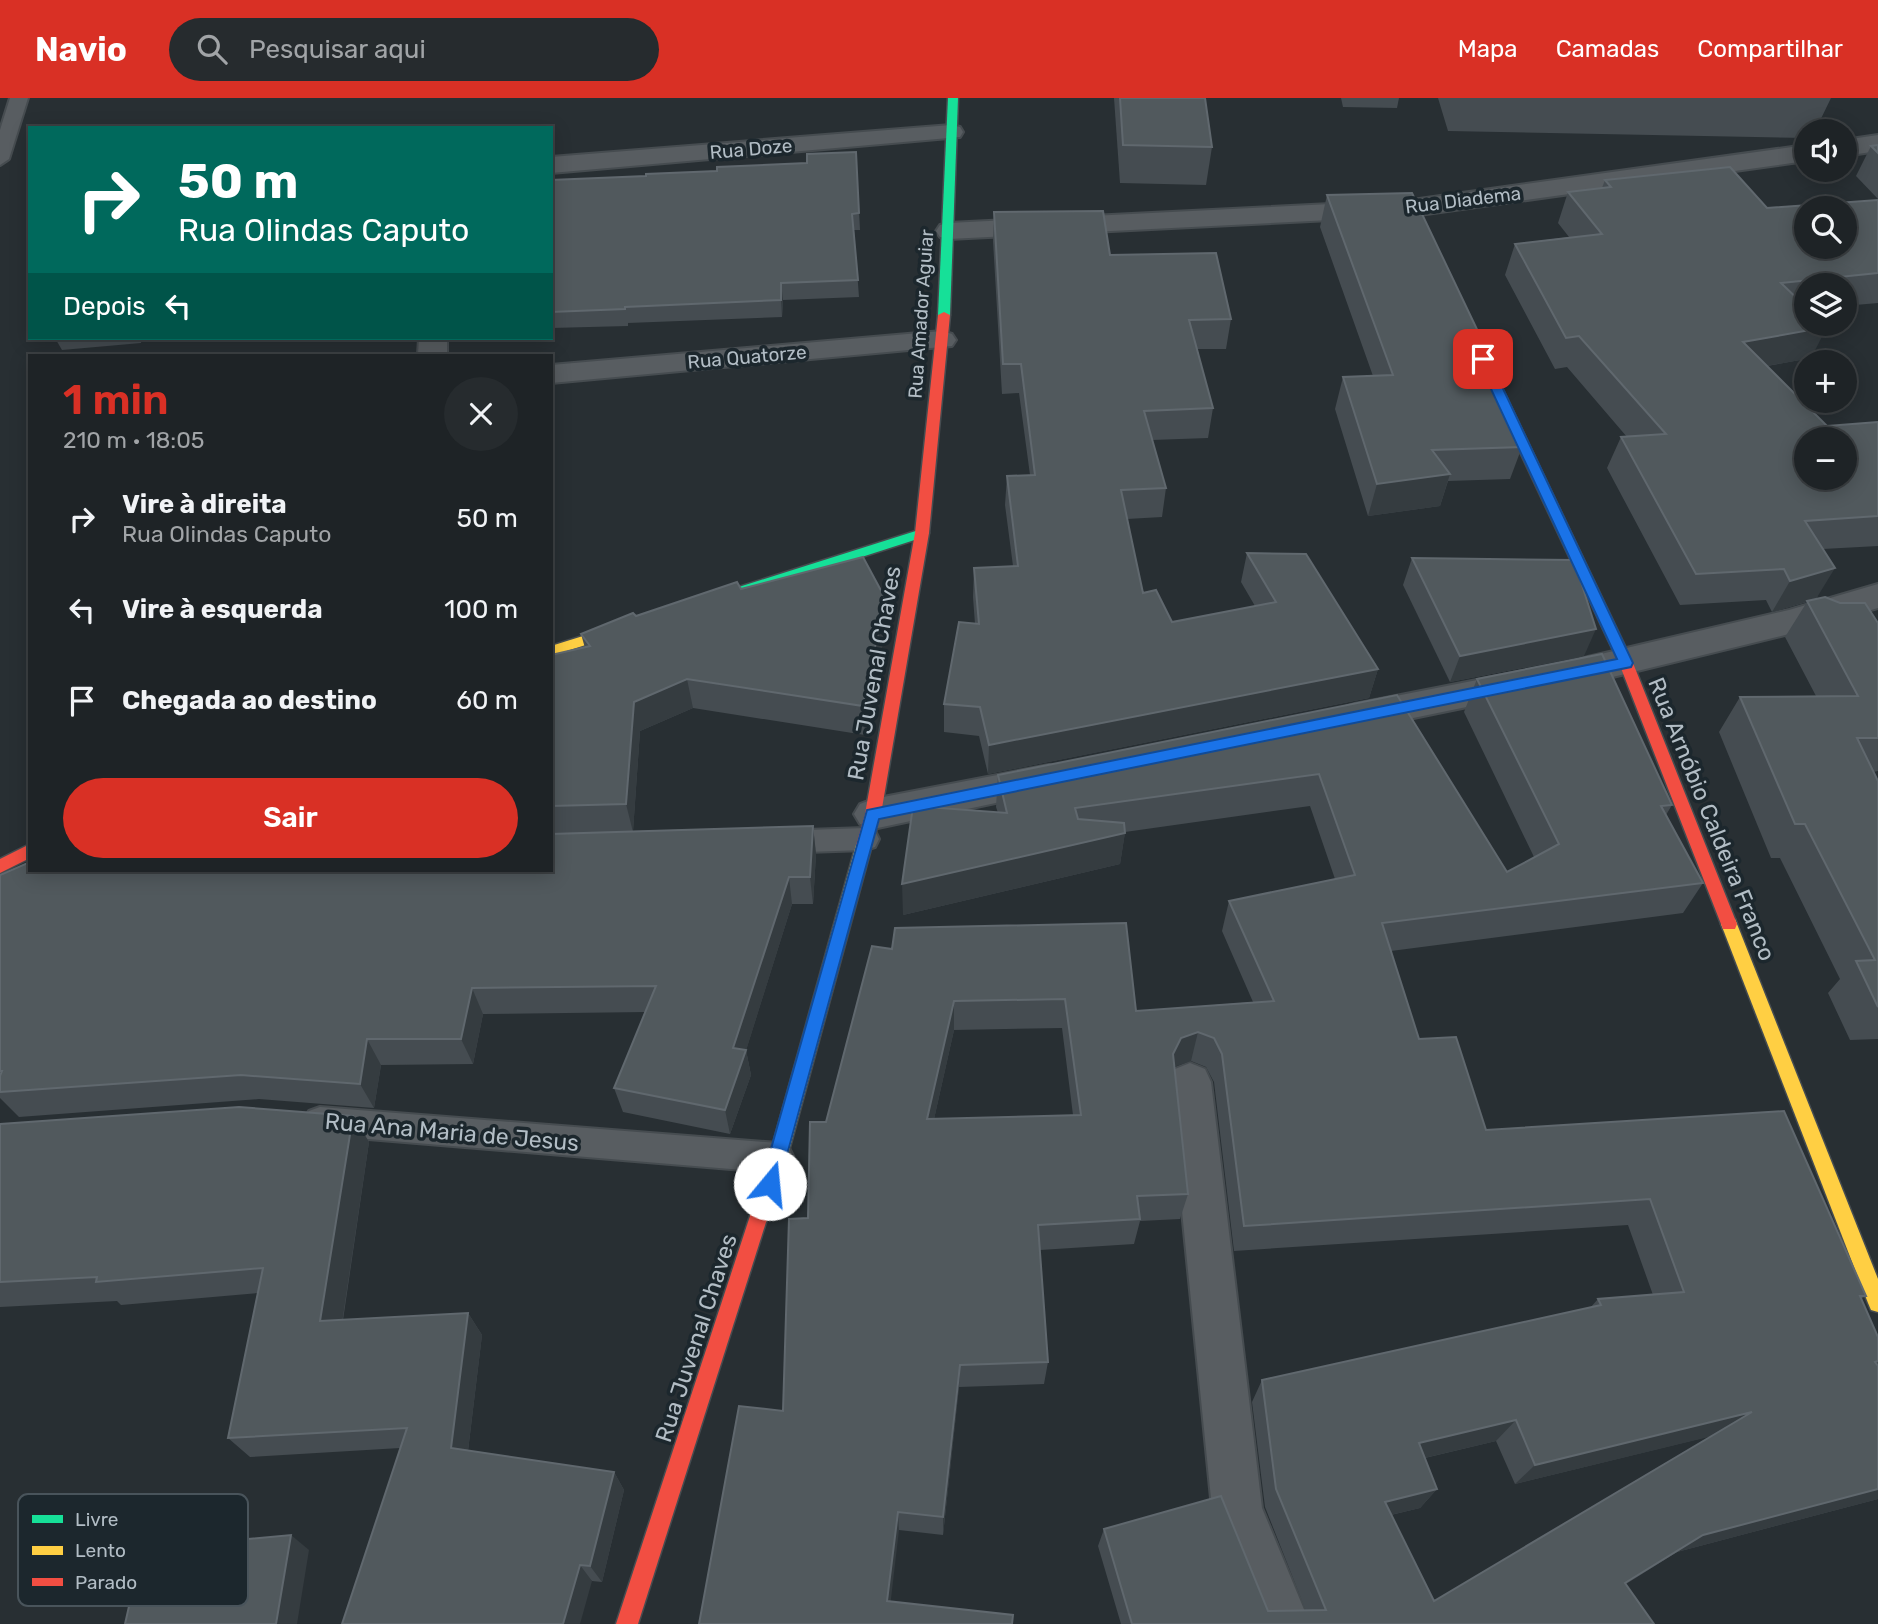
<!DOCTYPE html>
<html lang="pt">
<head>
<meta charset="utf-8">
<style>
	body { margin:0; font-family:Rubik,sans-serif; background:#262b2e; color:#f1f3f6; height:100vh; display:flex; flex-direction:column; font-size:26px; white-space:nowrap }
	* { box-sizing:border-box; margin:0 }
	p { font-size:23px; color:#a1a4a7 }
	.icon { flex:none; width:38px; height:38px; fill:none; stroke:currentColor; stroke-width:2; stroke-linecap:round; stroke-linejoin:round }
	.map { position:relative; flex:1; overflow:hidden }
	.drawer { position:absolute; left:28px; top:256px; width:525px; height:518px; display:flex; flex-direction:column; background:#1e2326; border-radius:0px; box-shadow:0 4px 18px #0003,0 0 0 2px #3c4043 }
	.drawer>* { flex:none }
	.banner { position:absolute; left:28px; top:28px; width:525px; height:214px; border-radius:0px; box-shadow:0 4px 18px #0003,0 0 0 2px #3c4043; background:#00695c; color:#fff; overflow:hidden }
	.tools { position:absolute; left:1794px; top:21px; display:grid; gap:14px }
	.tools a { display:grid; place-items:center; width:63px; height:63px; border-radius:50%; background:#1e2326; box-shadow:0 4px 18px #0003,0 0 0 2px #3c4043; font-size:35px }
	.pin { position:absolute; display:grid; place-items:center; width:60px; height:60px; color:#fff; margin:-30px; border-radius:14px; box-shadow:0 4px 10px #0006 }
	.me { position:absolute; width:77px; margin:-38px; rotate:17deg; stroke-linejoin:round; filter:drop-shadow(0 0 5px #0008) }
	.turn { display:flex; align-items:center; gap:24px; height:147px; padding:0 35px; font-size:32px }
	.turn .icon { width:91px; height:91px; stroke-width:2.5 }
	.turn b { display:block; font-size:49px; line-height:60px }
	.then { display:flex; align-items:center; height:66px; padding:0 35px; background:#0003; gap:14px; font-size:26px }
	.round { display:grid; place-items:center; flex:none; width:74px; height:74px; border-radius:37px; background:#262b2e }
	.headline { display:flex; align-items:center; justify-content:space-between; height:119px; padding:0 35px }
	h1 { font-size:42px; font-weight:600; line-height:52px; color:#d93025 }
	.button { display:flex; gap:14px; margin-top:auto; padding:14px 35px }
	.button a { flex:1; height:80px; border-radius:42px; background:#d93025; color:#fff; font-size:28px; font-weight:600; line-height:80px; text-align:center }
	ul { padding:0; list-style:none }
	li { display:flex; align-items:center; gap:21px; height:91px; padding:0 35px }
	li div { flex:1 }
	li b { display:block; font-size:26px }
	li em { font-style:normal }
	header { display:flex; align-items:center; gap:42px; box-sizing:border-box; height:98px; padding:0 35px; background:#d93025; color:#fff }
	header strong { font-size:33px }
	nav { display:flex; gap:38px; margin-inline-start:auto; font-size:24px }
	.search { width:490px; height:63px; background:#262b2e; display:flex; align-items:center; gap:18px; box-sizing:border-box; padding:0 24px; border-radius:38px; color:#a1a4a7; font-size:26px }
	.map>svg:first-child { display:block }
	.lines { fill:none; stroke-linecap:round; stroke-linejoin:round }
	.lane-casing { stroke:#464c50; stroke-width:4 }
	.street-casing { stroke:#464c50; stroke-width:4 }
	.fast-casing { stroke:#464c50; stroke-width:3 }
	.slow-casing { stroke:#464c50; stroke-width:3 }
	.jam-casing { stroke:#464c50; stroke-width:3 }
	.lane { fill:#585d61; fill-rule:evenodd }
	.street { fill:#585d61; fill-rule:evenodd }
	.fast { fill:#16e098; fill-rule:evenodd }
	.slow { fill:#ffcf43; fill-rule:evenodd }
	.jam { fill:#f24e42; fill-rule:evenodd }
	.wall { fill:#454c51; fill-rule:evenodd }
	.shaded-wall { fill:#353c40 }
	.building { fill:#51595d; stroke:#60686e; stroke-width:2; fill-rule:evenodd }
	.route { fill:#1a73e8; stroke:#114b97; stroke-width:2 }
	.labels { text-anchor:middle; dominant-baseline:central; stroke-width:7; stroke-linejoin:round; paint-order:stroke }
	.far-street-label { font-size:19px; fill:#b2bdc5; stroke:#1c272d }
	.street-label { font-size:23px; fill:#b2bdc5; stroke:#1c272d }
	.key { fill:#1c272d; stroke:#49545b; stroke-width:2 }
	.key-label { font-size:19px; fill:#b2bdc5 }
</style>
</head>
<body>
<header>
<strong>Navio</strong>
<div class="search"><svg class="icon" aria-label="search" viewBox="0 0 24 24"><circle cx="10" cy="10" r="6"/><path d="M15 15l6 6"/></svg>Pesquisar aqui</div>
<nav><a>Mapa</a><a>Camadas</a><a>Compartilhar</a></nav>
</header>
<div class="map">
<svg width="1878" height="1526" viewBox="0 0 1878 1526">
	<rect width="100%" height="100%" fill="#282f33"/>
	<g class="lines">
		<defs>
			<g id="lane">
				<path d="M10 0H28L9 61 0 67V32Z"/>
				<path d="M865 730 875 733 879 741 875 749 865 752 777 755 767 752 763 744 767 736 777 733Z"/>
				<path d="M320 1009 778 1045 789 1050 794 1060 789 1070 778 1075 320 1037 309 1033 304 1023 309 1013Z"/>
			</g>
			<g id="street">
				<path d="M951 27 960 29 963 34 960 39 551 75V59Z"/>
				<path d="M1878 37V53L1844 58V42Z"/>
				<path d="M1806 47V63L1412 118 949 141 940 139 936 133 940 127 949 125 1412 102Z"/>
				<path d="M942 233 952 236 956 242 952 248 551 285V267Z"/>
				<path d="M419 240H447V257H418Z"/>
				<path d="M1878 486V510L1789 536 1588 585 1576 581 1571 572 1576 563 1588 559 1789 512Z"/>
				<path d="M1523 573 1535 577 1541 586 1535 595 1355 632 1342 628 1337 619 1342 610 1355 606Z"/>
				<path d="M1049 667 1062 671 1067 681 1062 691 873 731 860 726 854 716 860 706 873 701Z"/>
				<path d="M1190 965 1205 971 1211 984 1262 1410 1310 1526H1258L1212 1410 1169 984 1175 971Z"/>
			</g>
			<g id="fast">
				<path d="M948 0H958L950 217 944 220 938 217Z"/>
				<path d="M922 431 929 435 927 438 728 502 721 497 723 494Z"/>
			</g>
			<g id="slow">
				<path d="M634 522 641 527 639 530 551 558V548Z"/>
				<path d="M864 741 870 743 872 747 787 1060 768 1118 766 1124 759 1127 752 1124 750 1118 769 1060 856 747 858 743Z"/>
				<path d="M1729 819 1735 821 1737 826 1878 1181V1214L1871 1212 1868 1205 1721 826 1723 821Z"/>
			</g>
			<g id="jam">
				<path d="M944 214 950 217 929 435 881 716 872 747 870 751H858L856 747 865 716 915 435 938 217Z"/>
				<path d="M1488 269 1494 273 1633 565 1737 826 1735 831H1723L1721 826 1619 565 1482 273Z"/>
				<path d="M30 746V760L0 775V761Z"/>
				<path d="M759 1109 766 1112 768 1118 638 1526H616L750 1118 752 1112Z"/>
			</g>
		</defs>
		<use href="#lane" class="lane-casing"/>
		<use href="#street" class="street-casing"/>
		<use href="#fast" class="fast-casing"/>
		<use href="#slow" class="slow-casing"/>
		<use href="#jam" class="jam-casing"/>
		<use href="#lane" class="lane"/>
		<use href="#street" class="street"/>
		<use href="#fast" class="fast"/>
		<use href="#slow" class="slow"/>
		<use href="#jam" class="jam"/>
	</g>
	<g class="wall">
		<path d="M1114 0H1205L1212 49 1206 87 1120 85Z"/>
		<path d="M1341 0H1399L1397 10 1343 9Z"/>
		<path d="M1438 0H1831L1815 33H1806V40L1448 33Z"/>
		<path d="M1878 47V101L1856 78 1871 48Z"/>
		<path d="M856 54 860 132H854L859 199 783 202 782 219 628 225V228L551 230V82L646 78 807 65Z"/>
		<path d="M1605 82 1767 110 1878 102V205L1844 208V187H1806V226L1811 260 1767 268 1827 328 1878 324V448L1823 451 1817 501 1878 525V673L1873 674 1878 683V941L1850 942 1828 895 1840 881 1780 760H1771L1719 634 1740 599 1816 598 1785 539 1807 504 1772 514 1766 502 1680 507 1607 370 1621 339H1627L1567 269 1555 271 1505 177 1515 146 1569 139 1558 125 1568 94 1602 90Z"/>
		<path d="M1327 97 1513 316 1510 323 1522 349 1510 381 1448 383 1440 408 1368 418 1335 311 1343 279 1373 278 1320 129Z"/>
		<path d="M994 114 1110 157 1231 221 1226 251H1197L1213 310 1208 340 1152 342 1166 390 1162 419 1127 421 1143 495 1172 524 1255 508 1241 484 1247 455 1378 571 1369 600 988 676 979 638 944 634V606L975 526 973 499 974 470 1013 468 1005 407 1007 378 1030 377 1019 295 1002 296 993 143Z"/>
		<path d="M55 240H142L141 245 62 252Z"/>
		<path d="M1412 460 1584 558 1450 584 1403 487Z"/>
		<path d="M741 491 885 500 886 529 865 637 693 610 640 633 633 733 813 728 816 756 813 806H792L746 952 751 977 730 1036 623 1014 614 990 646 914 483 916 473 966 381 967 374 1010 259 1001 19 1019 0 1000V777L551 772V557L585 550 581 536 636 518Z"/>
		<path d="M1477 581 1672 707 1666 717 1703 785 1683 815 1391 853 1419 941 1486 1032 1784 1013 1866 1198 1861 1201 1878 1239V1401L1677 1454 1626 1486 1654 1526H1121L1098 1448 1104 1431 1268 1513H1306L1265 1409 1252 1304 1262 1282 1590 1210 1598 1201 1653 1197 1628 1127 1234 1153 1214 984 1206 969 1191 963 1174 968 1188 1096 1180 1121 1140 1123 1134 1146 1040 1152 1048 1264 1044 1286 959 1289 943 1437 899 1432 699 1526 783 1313 808 1120 826 1024 872 848 1136 913 1253 904 1222 833 1229 803 1335 781 1310 708 1125 734 1120 766 903 817 998 715 996 709 998 677 1397 597 1507 774 1534 759 1464 614ZM1062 930 1073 1017 934 1021 954 932ZM1711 1338 1434 1503 1391 1417 1420 1410 1437 1391 1425 1360 1496 1343 1515 1386Z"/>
		<path d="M353 1018 369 1044 343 1222 468 1215 482 1237 468 1353 614 1374 624 1392 602 1484 592 1483 400 1350 250 1359 228 1340 258 1195 121 1207 117 1203 0 1209V1026Z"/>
	</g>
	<g class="shaded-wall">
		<path d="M781 185 783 202 782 219 781 202Z"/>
		<path d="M1827 229 1811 260 1728 275 1743 244Z"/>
		<path d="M1450 376 1440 408 1368 418 1377 386Z"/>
		<path d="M1835 470 1816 501 1772 514 1790 483Z"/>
		<path d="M885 500 886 529 865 637 863 608Z"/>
		<path d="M1596 531 1584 558 1450 584 1460 558Z"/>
		<path d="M1378 571 1369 600 988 676 989 647Z"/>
		<path d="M687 581 693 610 640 633 633 734 626 706 634 604Z"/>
		<path d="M813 728 816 756 813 806 810 779Z"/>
		<path d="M1125 735 1120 766 903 817 902 786Z"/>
		<path d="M789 779 792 806 745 956 746 952 751 977 730 1036 725 1012 733 950Z"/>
		<path d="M472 890 483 916 473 966 461 941Z"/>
		<path d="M954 903V932L928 1048 927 1021Z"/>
		<path d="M1198 934 1191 963 1174 969 1173 956 1181 940Z"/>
		<path d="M367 941 381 967 374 1010 360 986Z"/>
		<path d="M353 1018 369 1044 339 1245 320 1223Z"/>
		<path d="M468 1215 482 1237 466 1369 451 1350Z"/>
		<path d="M960 1267 959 1289 943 1437V1419Z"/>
		<path d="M1752 1314 1725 1335 1515 1386 1535 1367Z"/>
		<path d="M1516 1322 1496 1343 1403 1365 1419 1345Z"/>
		<path d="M614 1374 624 1392 602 1484 590 1468Z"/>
		<path d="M1437 1391 1420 1410 1369 1422 1385 1404Z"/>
		<path d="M1878 1391V1401L1677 1454 1601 1501 1703 1437Z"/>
		<path d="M898 1414 899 1432 889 1518 887 1503Z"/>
		<path d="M291 1437 309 1452 297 1526H276Z"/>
		<path d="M580 1467 592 1483 580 1526H563Z"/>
	</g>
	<g class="building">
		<path d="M1120 0H1205L1212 49 1123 47Z"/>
		<path d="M1878 47V55L1871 48Z"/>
		<path d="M856 54 859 115 852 116 858 182 781 185V202L625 209V211L551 214V82L646 78V76L717 73V69L807 65V56Z"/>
		<path d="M1730 69 1767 110 1878 102V175L1781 185 1806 209V226H1823L1827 229 1743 244 1827 328 1878 324V418L1805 423 1835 470 1790 483 1784 471 1696 476 1621 339 1666 336 1579 238 1566 240 1515 146 1602 136 1568 94 1611 89 1605 82ZM1806 110H1844V149H1806ZM1806 341H1844V380H1806Z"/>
		<path d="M1412 95 1483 244 1513 316H1507L1522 349 1432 352 1450 376 1377 386 1343 279 1393 277 1327 97Z"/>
		<path d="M1103 113 1110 157 1216 155 1231 221 1189 222 1213 310 1144 313 1166 390 1121 392 1143 495 1156 492 1172 524 1276 504 1247 455 1306 456 1378 571 989 647 980 609 944 606 959 524 979 526 974 470 1018 468 1007 378 1035 377 1021 266H1003L994 114Z"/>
		<path d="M863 459 885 500 863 608 687 581 634 604 626 706 551 708V557L590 548 581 536 633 515 636 518 737 484 741 491Z"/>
		<path d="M1412 460 1574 462 1596 531 1460 558Z"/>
		<path d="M1825 499 1840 505H1865L1878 525V640H1857L1878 683V909L1856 863 1875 862 1805 726H1795L1740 599 1858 598 1807 503Z"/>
		<path d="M1602 556 1672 707 1661 708 1703 785 1382 825 1419 941 1456 939 1486 1032 1784 1013 1866 1198H1860L1878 1239V1263L1875 1264 1878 1268V1391L1703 1437 1625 1485 1654 1526H1132L1104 1431 1221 1398 1268 1513 1326 1512 1276 1391 1262 1282 1601 1207 1598 1201 1684 1194 1650 1101 1244 1128 1222 956 1214 940 1198 934 1181 940 1173 956 1188 1096 1137 1098 1140 1121 1038 1127 1048 1264 960 1267 943 1419 898 1414 887 1503 1013 1517 1012 1526H699L739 1308 783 1313 789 1121 808 1120 810 1024H826L872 848 892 851 895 830 1126 825 1136 913 1274 903 1229 803 1355 777 1319 676 1075 710 1078 721 1124 725 1125 735 902 786 913 708 1007 715 998 677 1397 597 1507 774 1559 746 1477 581ZM1065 901 1081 1017 927 1021 954 903ZM1752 1314 1434 1503 1385 1404 1437 1391 1419 1345 1516 1322 1535 1367Z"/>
		<path d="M813 728 810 779H789L733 950 746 952 725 1012 614 990 656 888 472 890 461 941H367L360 986 241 977 0 994V978L2 973H0V777L30 764V772H551V736Z"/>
		<path d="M239 1009 353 1018 320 1223 468 1215 451 1350 614 1374 590 1468 580 1467 563 1526H342L407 1330 228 1340 263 1170 96 1184 97 1179 0 1184V1026Z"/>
		<path d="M291 1437 276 1526H125L142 1451Z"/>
	</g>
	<path class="route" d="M1483 258 1489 261 1633 565 1631 569 879 721 779 1086 776 1092 770 1095 763 1092 761 1086 867 712 1617 561 1477 261Z"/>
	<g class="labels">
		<g class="far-street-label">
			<text transform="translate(751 51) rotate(-5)">Rua Doze</text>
			<text transform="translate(1463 102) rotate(-7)">Rua Diadema</text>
			<text transform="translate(921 216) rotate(-86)">Rua Amador Aguiar</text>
			<text transform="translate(747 259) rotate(-5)">Rua Quatorze</text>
		</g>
		<g class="street-label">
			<text transform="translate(874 575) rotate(-80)">Rua Juvenal Chaves</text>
			<text transform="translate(1712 721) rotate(68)">Rua Arnóbio Caldeira Franco</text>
			<text transform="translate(452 1034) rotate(5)">Rua Ana Maria de Jesus</text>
			<text transform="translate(696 1240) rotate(-72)">Rua Juvenal Chaves</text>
		</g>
	</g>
	<rect x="18" y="1396" width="230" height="112" rx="10" class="key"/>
	<rect x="32" y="1417" width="31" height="8" fill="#16e098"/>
	<rect x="32" y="1448" width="31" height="9" fill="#ffcf43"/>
	<rect x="32" y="1480" width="31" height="8" fill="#f24e42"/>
	<g class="key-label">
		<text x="75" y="1428">Livre</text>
		<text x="75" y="1459">Lento</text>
		<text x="75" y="1491">Parado</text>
	</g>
</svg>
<div class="tools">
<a><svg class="icon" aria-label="sound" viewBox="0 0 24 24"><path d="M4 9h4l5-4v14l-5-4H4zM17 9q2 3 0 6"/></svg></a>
<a><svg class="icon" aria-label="search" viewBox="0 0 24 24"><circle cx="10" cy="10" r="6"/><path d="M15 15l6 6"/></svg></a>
<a><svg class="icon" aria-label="layers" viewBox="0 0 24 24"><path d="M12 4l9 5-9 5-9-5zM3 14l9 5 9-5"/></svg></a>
<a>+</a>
<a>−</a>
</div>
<div class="pin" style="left:1483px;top:261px;background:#d93025"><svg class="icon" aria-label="arrive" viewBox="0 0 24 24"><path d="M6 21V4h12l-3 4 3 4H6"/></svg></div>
<svg class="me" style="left:770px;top:1086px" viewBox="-20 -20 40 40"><circle r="19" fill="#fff"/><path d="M0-13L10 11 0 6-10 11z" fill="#1a73e8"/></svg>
<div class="banner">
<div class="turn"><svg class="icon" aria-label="right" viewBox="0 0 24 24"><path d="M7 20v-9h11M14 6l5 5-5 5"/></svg><div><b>50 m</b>Rua Olindas Caputo</div></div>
<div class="then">Depois<svg class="icon" aria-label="left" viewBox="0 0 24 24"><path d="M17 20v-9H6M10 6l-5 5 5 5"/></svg></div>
</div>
<section class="drawer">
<div class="headline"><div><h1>1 min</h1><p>210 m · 18:05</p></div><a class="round"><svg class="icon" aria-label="close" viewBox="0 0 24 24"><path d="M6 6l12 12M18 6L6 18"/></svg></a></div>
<ul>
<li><svg class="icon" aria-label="right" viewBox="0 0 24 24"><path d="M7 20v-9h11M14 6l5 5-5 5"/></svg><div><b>Vire à direita</b><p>Rua Olindas Caputo</p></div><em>50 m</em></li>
<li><svg class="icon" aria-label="left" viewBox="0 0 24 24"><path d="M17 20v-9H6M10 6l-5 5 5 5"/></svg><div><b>Vire à esquerda</b></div><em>100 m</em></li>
<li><svg class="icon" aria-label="arrive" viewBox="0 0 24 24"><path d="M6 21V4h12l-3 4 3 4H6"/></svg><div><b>Chegada ao destino</b></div><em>60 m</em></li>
</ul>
<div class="button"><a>Sair</a></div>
</section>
</div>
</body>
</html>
